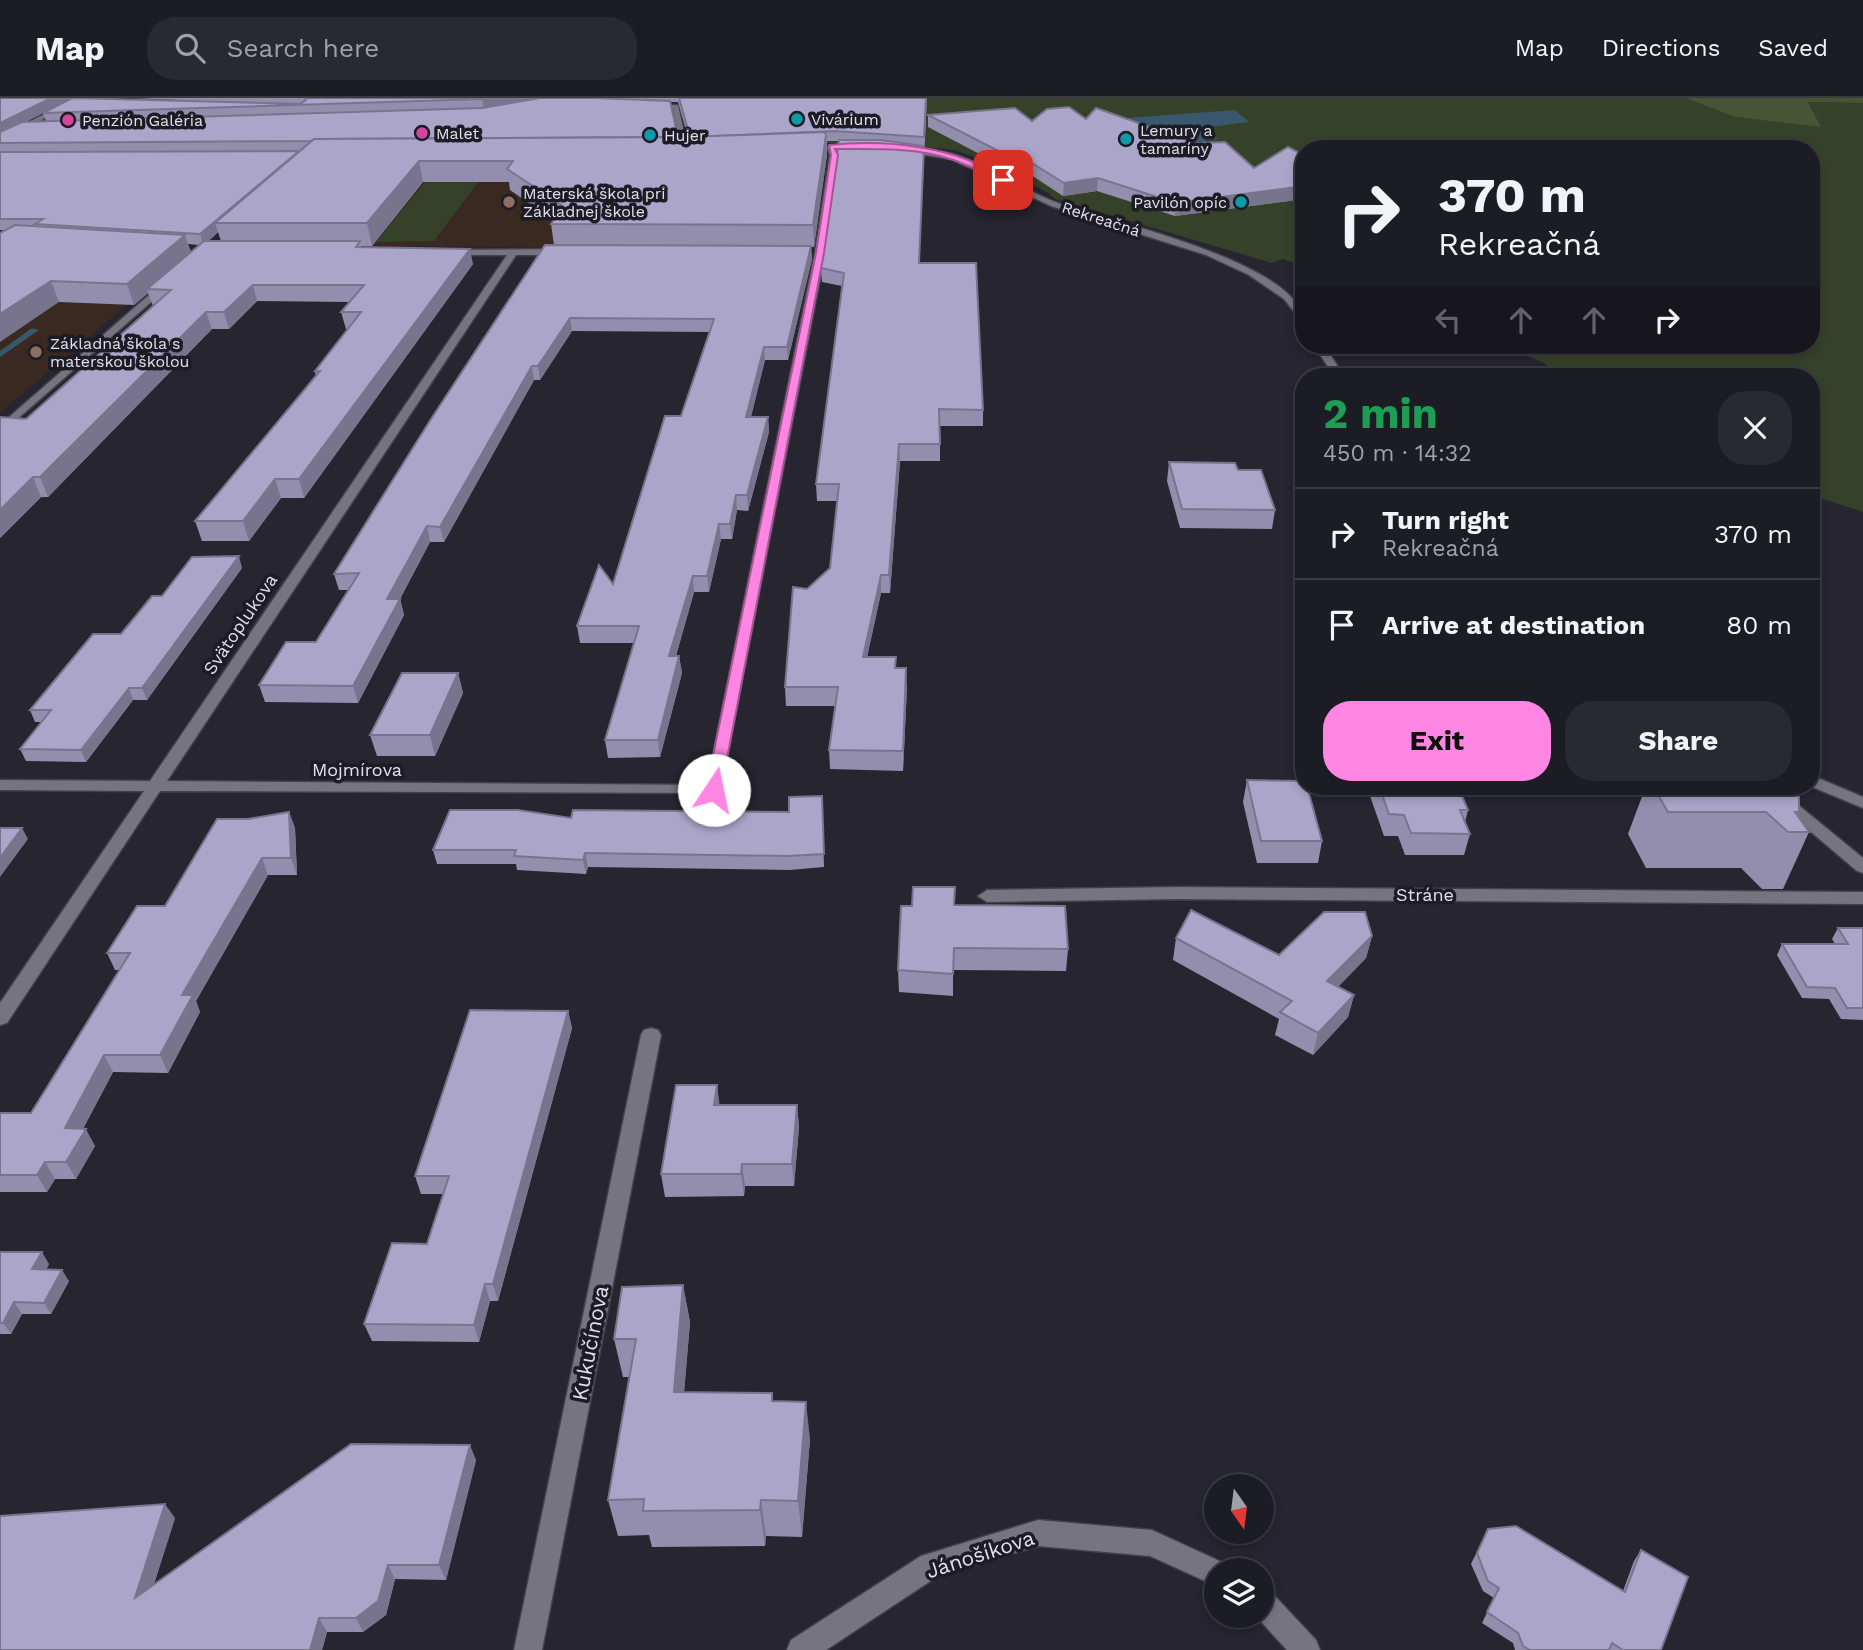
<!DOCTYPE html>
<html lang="en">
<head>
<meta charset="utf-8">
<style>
	body { margin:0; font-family:"Work Sans",sans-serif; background:#292931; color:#f1f3f6; height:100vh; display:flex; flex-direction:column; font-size:26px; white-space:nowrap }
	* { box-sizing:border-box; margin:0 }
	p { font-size:23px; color:#a0a1a6 }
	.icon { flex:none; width:38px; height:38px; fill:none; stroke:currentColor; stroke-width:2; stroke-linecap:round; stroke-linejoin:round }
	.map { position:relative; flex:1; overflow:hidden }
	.details { position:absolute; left:1295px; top:270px; width:525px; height:427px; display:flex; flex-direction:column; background:#1c1c24; border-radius:28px; box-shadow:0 4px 10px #0003,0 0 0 2px #3a3a41 }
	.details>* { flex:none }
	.hud { position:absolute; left:1295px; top:42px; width:525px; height:214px; border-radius:28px; box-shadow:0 4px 10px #0003,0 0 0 2px #3a3a41; background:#1c1c24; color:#f1f3f6; overflow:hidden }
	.needle { width:46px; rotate:166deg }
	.fabs { position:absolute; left:1204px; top:1376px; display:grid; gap:14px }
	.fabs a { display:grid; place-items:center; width:70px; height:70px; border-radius:50%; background:#1c1c24; box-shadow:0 4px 10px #0003,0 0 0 2px #3a3a41; font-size:35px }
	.pin { position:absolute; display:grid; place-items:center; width:60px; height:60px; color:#fff; margin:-30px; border-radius:14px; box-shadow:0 4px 10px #0006 }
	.me { position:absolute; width:77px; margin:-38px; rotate:11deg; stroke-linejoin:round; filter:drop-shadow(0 0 5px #0008) }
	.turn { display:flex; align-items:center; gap:24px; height:147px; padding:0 28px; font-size:32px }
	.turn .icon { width:91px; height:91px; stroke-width:2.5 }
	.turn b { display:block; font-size:49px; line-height:60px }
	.lanes { display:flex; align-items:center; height:66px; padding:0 28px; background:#0003; justify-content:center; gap:35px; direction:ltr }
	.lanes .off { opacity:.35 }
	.round { display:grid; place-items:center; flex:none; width:74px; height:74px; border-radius:28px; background:#292931 }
	.headline { display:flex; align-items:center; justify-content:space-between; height:119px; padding:0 28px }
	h1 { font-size:42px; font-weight:700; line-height:52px; color:#1e9e55 }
	.primary-button { display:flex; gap:14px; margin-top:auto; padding:14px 28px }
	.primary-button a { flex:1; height:80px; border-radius:28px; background:#fd86e3; color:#111; font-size:28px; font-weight:700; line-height:80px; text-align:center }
	.primary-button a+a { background:#292931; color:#f1f3f6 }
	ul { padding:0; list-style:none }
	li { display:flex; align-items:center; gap:21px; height:91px; padding:0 28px; border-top:2px solid #3a3a41 }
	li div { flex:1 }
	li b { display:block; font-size:26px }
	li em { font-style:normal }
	header { display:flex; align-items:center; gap:42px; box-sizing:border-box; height:98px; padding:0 35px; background:#1c1c24; border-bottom:2px solid #3a3a41 }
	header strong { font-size:33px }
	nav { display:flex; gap:38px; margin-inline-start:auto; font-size:24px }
	.search { width:490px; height:63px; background:#292931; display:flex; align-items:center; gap:18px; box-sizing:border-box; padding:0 24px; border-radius:28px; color:#a0a1a6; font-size:26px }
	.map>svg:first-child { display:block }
	.education { fill:#3a2920 }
	.green { fill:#364129 }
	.forest { fill:#475436 }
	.water { fill:#37586d }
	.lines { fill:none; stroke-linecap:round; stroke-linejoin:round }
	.stream { fill:#37586d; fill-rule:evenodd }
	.minor-casing { stroke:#42414a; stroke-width:3 }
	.minor { fill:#767481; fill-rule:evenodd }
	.wall { fill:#938ead; fill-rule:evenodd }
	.shaded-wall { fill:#78748d }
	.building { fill:#aba5c9; stroke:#78748d; stroke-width:2 }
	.route { fill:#fd86e3; stroke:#a45794; stroke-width:2 }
	.culture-dot { fill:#0f9aa8; stroke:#1d1b26; stroke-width:2.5 }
	.hotel-dot { fill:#d1479c; stroke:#1d1b26; stroke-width:2.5 }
	.education-dot { fill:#8d6e63; stroke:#1d1b26; stroke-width:2.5 }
	.labels { text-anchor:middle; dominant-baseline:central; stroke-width:7; stroke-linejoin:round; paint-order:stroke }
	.far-poi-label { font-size:16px; fill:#e2e1e9; stroke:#1d1b26; text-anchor:start }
	.far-street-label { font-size:16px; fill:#e2e1e9; stroke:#1d1b26 }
	.street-label { font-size:18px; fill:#e2e1e9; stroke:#1d1b26 }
	.near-street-label { font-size:21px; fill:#e2e1e9; stroke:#1d1b26 }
</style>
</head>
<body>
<header>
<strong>Map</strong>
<div class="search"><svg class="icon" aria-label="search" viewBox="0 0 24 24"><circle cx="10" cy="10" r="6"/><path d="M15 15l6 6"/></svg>Search here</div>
<nav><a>Map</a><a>Directions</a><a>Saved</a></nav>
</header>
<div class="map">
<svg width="1863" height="1552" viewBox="0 0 1863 1552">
	<rect width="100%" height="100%" fill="#262530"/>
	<g class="education">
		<path d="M636 63 587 149 368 148 422 81Z"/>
		<path d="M0 145 143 193 0 315Z"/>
	</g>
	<g class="green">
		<path d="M824 0H1685L1735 19 1820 28 1808 4 1863 5V414L1811 397V278H1564L1542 264 1503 247H1811V51H1304V168L1283 161 1272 165 1055 101 1047 94 984 63 955 52 874 45H807Z"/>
		<path d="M426 83H479L434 143 376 144Z"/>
	</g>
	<path class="forest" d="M1685 0H1863V5L1808 4 1821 29 1735 19Z"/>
	<path class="water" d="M1235 12 1249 24 1201 30 1219 41 1205 42 1206 45C1175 52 1152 35 1127 20Z"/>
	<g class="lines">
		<path class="stream" d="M32 230 39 232 0 259V253Z"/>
		<defs>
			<g id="minor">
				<path d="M77 0H85L0 43V38Z"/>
				<path d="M646 7H678L689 57 682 55 673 10H648Z"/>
				<path d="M831 47 838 57 825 155 720 695 160 693 7 925 0 927V905L144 693 0 692V682L150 683 507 157H449L446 156V152L564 151 569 154 564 157H516L167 683 707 687 815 155 830 57 827 49Z"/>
				<path d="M903 49C920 51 940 52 956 57 991 69 1023 92 1058 105 1108 123 1304 165 1304 226L1284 201 1249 177 1206 157 1051 108 951 61 900 53Z"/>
				<path d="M165 183 173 185 0 336V327Z"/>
				<path d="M1314 247H1324L1344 278H1334Z"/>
				<path d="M1811 677 1863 699V710L1810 688Z"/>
				<path d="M1757 688H1775L1863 760V775L1857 773Z"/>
				<path d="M1177 789 1863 794V806L1177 801 987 804 978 798 987 792Z"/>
				<path d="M651 930 658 932 661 937 542 1552H514L641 937 644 932Z"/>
				<path d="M1038 1422 1152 1432 1226 1466 1228 1472H1216V1488L1150 1458 1038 1448 938 1478 826 1552H787L791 1542 921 1458Z"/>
				<path d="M1262 1491 1272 1495 1316 1542 1320 1552H1287L1255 1517H1262Z"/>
			</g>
		</defs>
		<use href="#minor" class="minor-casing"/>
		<use href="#minor" class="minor"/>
	</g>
	<g class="wall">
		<path d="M0 0 202 3 132 0H596L638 2 603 0H927L919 165 983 312V328H940V363H900L890 495H881L867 559 896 570 907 589 903 673 830 671 829 652 835 608H786L785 589 807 491 830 470 838 403H817L816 386 842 188 822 184 821 170 839 43H827V57L814 149H811L812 161 788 262H765L751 319H768L769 334 748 413 737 412 732 441H721L709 494H694L676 558H679L682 575 660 659 608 660 605 642 634 545H580L577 528 613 486 681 318 709 234 572 233 540 282H534L444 444H430L400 501 404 517 358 605 265 604 259 587 316 544 349 492H339L334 476 554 147 551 126 553 122 510 92 509 84H423L372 148H361L362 149 473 166 304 400H281L249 443H202L195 423 316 278 315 273 348 231H346L341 214 350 204 257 203 229 231H212L48 399H41L0 440V319L26 321 153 208 148 195 134 207 59 204 6 132H0ZM670 4H678L688 39H678ZM43 15 46 23 25 24ZM218 134 221 143H208L213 139ZM188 146 199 147 191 154Z"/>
		<path d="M928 17 1032 23 1086 21 1254 70 1304 57V101L1175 118 1097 93 1063 98 1022 71 1012 73 928 29Z"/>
		<path d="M1169 364 1238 372 1275 412 1272 431 1180 430 1167 383Z"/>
		<path d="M242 470 147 602H133L86 664 26 663 20 651 42 624H35L30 612 121 536 162 498Z"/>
		<path d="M458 575 463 595 435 658H377L370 637Z"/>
		<path d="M1247 682 1322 743 1318 765H1257L1243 704Z"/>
		<path d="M1373 688H1458L1468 712 1465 724 1470 736 1464 757H1405L1398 738H1384L1370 698Z"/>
		<path d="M1646 688H1799V714L1798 717 1809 734 1783 791H1762L1741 770H1646L1628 736Z"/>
		<path d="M822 698 824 769 790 772 588 769 586 776 517 772 516 766H437L433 752 571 720 789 714Z"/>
		<path d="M289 714 295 730 297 777H268L196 903 200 914 168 975 113 974 83 1031 95 1048 76 1081H55L47 1094H0V1015H31L119 872H115L107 855 165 808 248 721Z"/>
		<path d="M954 807 1068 851 1066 873 953 872V898L899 894 898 872 912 808Z"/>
		<path d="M1838 830H1863V922L1841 921 1829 901 1802 900 1777 857 1782 846H1835L1832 841Z"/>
		<path d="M1372 838 1366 860 1338 889 1354 897 1348 919 1313 957 1275 937 1279 921 1173 862 1176 840 1279 857Z"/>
		<path d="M568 913 572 930 498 1203H490L479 1244 372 1243 364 1226 427 1146 443 1096H421L415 1078Z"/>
		<path d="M717 987 719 1007H797L799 1029 794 1088H745L744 1098 665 1099 661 1076Z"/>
		<path d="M0 1154 49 1166 46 1172 69 1183 51 1216H22L11 1236H0Z"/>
		<path d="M683 1187 690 1224 684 1294 773 1303 810 1341 802 1439 766 1438 765 1448 652 1449 649 1437 618 1438 608 1402 630 1279H623L614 1241Z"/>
		<path d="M476 1362 446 1482 395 1481 386 1517 363 1534H327L322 1552H0L175 1420 154 1486Z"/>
		<path d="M1488 1431 1623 1493 1634 1463 1641 1452 1661 1552H1515L1513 1545 1482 1525 1494 1500 1483 1493 1471 1466Z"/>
	</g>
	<g class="shaded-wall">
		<path d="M51 0H72L0 37V25Z"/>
		<path d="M489 0H543L484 10 482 1Z"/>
		<path d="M826 37 827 57 814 149 813 127Z"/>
		<path d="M299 53 215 125 218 134 203 147 200 136Z"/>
		<path d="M1022 59V71L1012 73V60Z"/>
		<path d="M419 63 423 84 372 148 367 125Z"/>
		<path d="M1098 80 1097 93 1063 98 1064 85Z"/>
		<path d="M1304 88V101L1175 118 1176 105Z"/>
		<path d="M185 137 191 157 147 191 148 195 134 207 127 186Z"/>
		<path d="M811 148 812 161 788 262 787 249Z"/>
		<path d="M470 151 473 166 304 400 299 381Z"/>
		<path d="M51 183 59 204 0 244V216Z"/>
		<path d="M253 187 257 203 229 231 224 214Z"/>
		<path d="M206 214 212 231 48 399 40 379Z"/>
		<path d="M570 220 572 233 540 282 538 268Z"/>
		<path d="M764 249 765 262 747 334 746 319Z"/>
		<path d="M532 268 534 282 444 444 440 429Z"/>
		<path d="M768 319 769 334 748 413 747 397Z"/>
		<path d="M899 346 900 363 890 495 889 477Z"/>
		<path d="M33 379 41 399 0 440V412Z"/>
		<path d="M275 381 281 400 249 443 243 423Z"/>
		<path d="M736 397 737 412 732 441 730 426Z"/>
		<path d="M719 426 721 441 709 494 707 478Z"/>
		<path d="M427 428 430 444 400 501 404 517 358 605 353 588 387 501Z"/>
		<path d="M239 458 242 470 147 602 142 590Z"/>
		<path d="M881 477V495L863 578V559Z"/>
		<path d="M693 478 694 494 671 575 669 558Z"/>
		<path d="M679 558 682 575 660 659 658 642Z"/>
		<path d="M906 570 907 589 903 673V653Z"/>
		<path d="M458 575 463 595 435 658 430 637Z"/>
		<path d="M129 590 133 602 86 664 81 652Z"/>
		<path d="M289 714 295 730 297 777 291 760Z"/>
		<path d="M22 730 28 741 0 779V760Z"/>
		<path d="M585 755 588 769 586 776 583 762Z"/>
		<path d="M262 760 268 777 196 903 200 914 168 975 160 957 182 897Z"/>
		<path d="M1372 838 1366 860 1322 905 1327 883Z"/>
		<path d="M1354 897 1348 919 1313 957 1318 935Z"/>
		<path d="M568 913 572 930 498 1203 493 1186Z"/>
		<path d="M104 957 113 974 74 1047 65 1030Z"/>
		<path d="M717 987 720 1010 714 1007Z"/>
		<path d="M797 1007 799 1029 794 1088 792 1066Z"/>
		<path d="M86 1031 95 1048 76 1081 66 1064Z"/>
		<path d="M45 1064 55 1081 47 1094 37 1077Z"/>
		<path d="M742 1066 745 1088 744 1098 741 1076Z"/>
		<path d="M42 1154 49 1166 39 1183 32 1171Z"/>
		<path d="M62 1172 69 1183 51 1216 44 1205Z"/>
		<path d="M485 1186 490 1203 479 1244 474 1227Z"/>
		<path d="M683 1187 690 1224 681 1331 674 1294Z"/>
		<path d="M14 1204 22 1216 11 1236 3 1225Z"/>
		<path d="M806 1304 810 1341 802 1439 798 1403Z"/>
		<path d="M470 1347 476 1362 446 1482 439 1467Z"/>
		<path d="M761 1402 766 1438 765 1448 760 1412Z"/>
		<path d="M165 1406 175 1420 145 1514 135 1500Z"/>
		<path d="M388 1467 395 1481 386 1517 363 1534 356 1520Z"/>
		<path d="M319 1520 327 1534 322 1552H310Z"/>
	</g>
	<g class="building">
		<path d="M0 0H51L0 25Z"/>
		<path d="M72 0 300 6 306 2 305 0H489L482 1 43 15Z"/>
		<path d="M540 0H596L670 3 678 39 314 41 312 43 0 45V34L22 24 482 10Z"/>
		<path d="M679 0H926L924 39 835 33 690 39Z"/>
		<path d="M1069 9 1086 21 1096 10 1195 45 1225 44 1254 70 1288 49 1304 57V88L1176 105 1098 80 1064 85 1022 59 1012 60 928 17 1015 10 1032 23 1047 11Z"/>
		<path d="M825 34 826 37 813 127 551 126 563 108 507 71 513 63H419L367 125H215L314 41 684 39Z"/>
		<path d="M839 42H881L924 48 919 165H976L983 312 939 311 940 346H899L889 477H881L863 559H896L895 570H906L903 653 829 652 838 589H785L793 489 807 491 830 470 839 386H816L844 175 821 170Z"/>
		<path d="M299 53 200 136 35 126 43 121H0V54Z"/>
		<path d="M15 127 185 137 127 186 51 183 0 216V135Z"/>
		<path d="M204 143H360L356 149 470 151 299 381H275L243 423H195L320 273H315L361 214H341L364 187H253L224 214H206L40 379H33L0 412V319L26 321 171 192 147 191Z"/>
		<path d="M545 147 811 148 787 249H764L746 319H768L747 397H736L730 426H719L707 478H693L669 558H679L658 642H605L639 528H577L599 467 613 486 665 318H681L714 221 570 220 538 268H532L440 429 427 428 387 501H400L353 588 259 587 286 544H316L359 475 334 476 431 321Z"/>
		<path d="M1169 364 1235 365 1238 372H1261L1275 412 1182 411Z"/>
		<path d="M239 458 142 590H129L81 652 20 651 51 612H30L93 536H121L152 498H162L192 459Z"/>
		<path d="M402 575H458L430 637H370Z"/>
		<path d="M1247 682 1304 683V688H1307L1322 743H1261Z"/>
		<path d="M1379 688H1458L1468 712H1460L1470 736 1411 735 1404 717 1389 716Z"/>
		<path d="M1653 688H1799V714H1795L1809 734H1788L1766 714H1668Z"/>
		<path d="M822 698 824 756 789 758 585 755 583 762 514 758 516 752H433L450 712H518L571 720 573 712 789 714V699Z"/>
		<path d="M289 714 291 760H262L182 897H193L160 957H104L65 1030 86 1031 66 1064H45L37 1077H0V1015H31L130 855H107L137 808H165L217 721H248Z"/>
		<path d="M0 730H22L0 760Z"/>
		<path d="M913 789H955L954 807 1065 808 1068 851 954 850 953 876 898 872 901 808H912Z"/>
		<path d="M1191 812 1279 857 1324 814H1365L1372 838 1327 883 1354 897 1318 935 1280 914 1292 903 1176 840Z"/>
		<path d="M1838 830H1863V910H1847L1835 890 1807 889 1782 846H1848Z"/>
		<path d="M470 912 568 913 493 1186H485L474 1227 364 1226 392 1145 427 1146 449 1078H415Z"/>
		<path d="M676 987H717L714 1007H797L792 1066H742L741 1076H661Z"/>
		<path d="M0 1154H42L32 1171 62 1172 44 1205 14 1204 3 1225H0Z"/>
		<path d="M683 1187 674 1294 772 1295V1303L806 1304 798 1403 761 1402 760 1412 643 1413 644 1401 608 1402 636 1241H614L622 1189Z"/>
		<path d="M351 1346 470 1347 439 1467H388L378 1503 356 1520H319L310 1552H0V1418L165 1406 135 1500Z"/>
		<path d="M1516 1428 1625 1494 1641 1452 1688 1479 1661 1552H1623L1612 1545 1609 1552H1530L1523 1548 1518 1535 1487 1514 1499 1490 1488 1483 1477 1455 1488 1431Z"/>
	</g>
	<path class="route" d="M829 47C886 41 959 48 1006 82L1000 84C984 76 967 66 950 61 914 49 873 51 835 51L838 57 824 155 721 692 714 697 706 692 816 155 831 57Z"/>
	<g class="culture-dot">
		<circle cx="797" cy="21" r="7"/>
		<circle cx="650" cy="37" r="7"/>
		<circle cx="1126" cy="41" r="7"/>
		<circle cx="1241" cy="104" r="7"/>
	</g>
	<g class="hotel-dot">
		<circle cx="68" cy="22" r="7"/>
		<circle cx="422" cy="35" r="7"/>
	</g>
	<g class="education-dot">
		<circle cx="509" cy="104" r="7"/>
		<circle cx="36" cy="254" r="7"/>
	</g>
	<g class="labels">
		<g class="far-poi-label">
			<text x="811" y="21">Vivárium</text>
			<text x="82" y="22">Penzión Galéria</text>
			<text x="1140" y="32">Lemury a<tspan x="1140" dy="18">tamaríny</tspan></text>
			<text x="436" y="35">Malet</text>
			<text x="664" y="37">Hujer</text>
			<text x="523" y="95">Materská škola pri<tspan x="523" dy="18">Základnej škole</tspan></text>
			<text x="1227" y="104" text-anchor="end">Pavilón opíc</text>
			<text x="50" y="245">Základná škola s<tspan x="50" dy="18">materskou školou</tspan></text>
		</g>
		<g class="far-street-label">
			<text transform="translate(1101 121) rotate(18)">Rekreačná</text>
		</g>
		<g class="street-label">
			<text transform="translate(240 526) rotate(-56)">Svätoplukova</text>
			<text x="357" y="671">Mojmírova</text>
			<text x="1425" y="796">Stráne</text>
		</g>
		<g class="near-street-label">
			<text transform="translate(590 1245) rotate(-79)">Kukučínova</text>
			<text transform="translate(980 1456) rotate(-18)">Jánošíkova</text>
		</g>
	</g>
</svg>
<div class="fabs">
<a><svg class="needle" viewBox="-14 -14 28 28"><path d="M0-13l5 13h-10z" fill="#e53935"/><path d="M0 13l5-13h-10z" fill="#a0a1a6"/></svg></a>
<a><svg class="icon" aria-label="layers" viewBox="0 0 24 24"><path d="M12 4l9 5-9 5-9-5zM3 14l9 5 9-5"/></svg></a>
</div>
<div class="pin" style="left:1003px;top:82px;background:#d93025"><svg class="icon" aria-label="arrive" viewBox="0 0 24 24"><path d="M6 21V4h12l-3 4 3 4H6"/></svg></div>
<svg class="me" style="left:714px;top:692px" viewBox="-20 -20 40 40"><circle r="19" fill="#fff"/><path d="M0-13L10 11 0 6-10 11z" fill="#fd86e3"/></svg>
<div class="hud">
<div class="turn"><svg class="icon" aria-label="right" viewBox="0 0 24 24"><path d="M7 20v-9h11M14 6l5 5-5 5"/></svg><div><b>370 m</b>Rekreačná</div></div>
<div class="lanes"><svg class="icon off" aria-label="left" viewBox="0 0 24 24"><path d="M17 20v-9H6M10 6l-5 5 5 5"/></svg><svg class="icon off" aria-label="ahead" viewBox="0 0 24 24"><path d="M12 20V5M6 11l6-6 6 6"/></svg><svg class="icon off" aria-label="ahead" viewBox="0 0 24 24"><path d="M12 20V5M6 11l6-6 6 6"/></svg><svg class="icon" aria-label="right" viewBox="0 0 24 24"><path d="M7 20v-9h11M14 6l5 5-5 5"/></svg></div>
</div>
<section class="details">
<div class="headline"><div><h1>2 min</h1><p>450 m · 14:32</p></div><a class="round"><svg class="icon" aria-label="close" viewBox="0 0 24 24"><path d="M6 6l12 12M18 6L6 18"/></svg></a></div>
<ul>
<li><svg class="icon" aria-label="right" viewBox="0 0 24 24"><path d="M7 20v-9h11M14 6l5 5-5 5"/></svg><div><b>Turn right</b><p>Rekreačná</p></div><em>370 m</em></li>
<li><svg class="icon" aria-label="arrive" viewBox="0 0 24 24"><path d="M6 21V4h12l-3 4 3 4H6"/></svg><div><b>Arrive at destination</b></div><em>80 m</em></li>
</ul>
<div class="primary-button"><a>Exit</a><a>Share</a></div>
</section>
</div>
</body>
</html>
